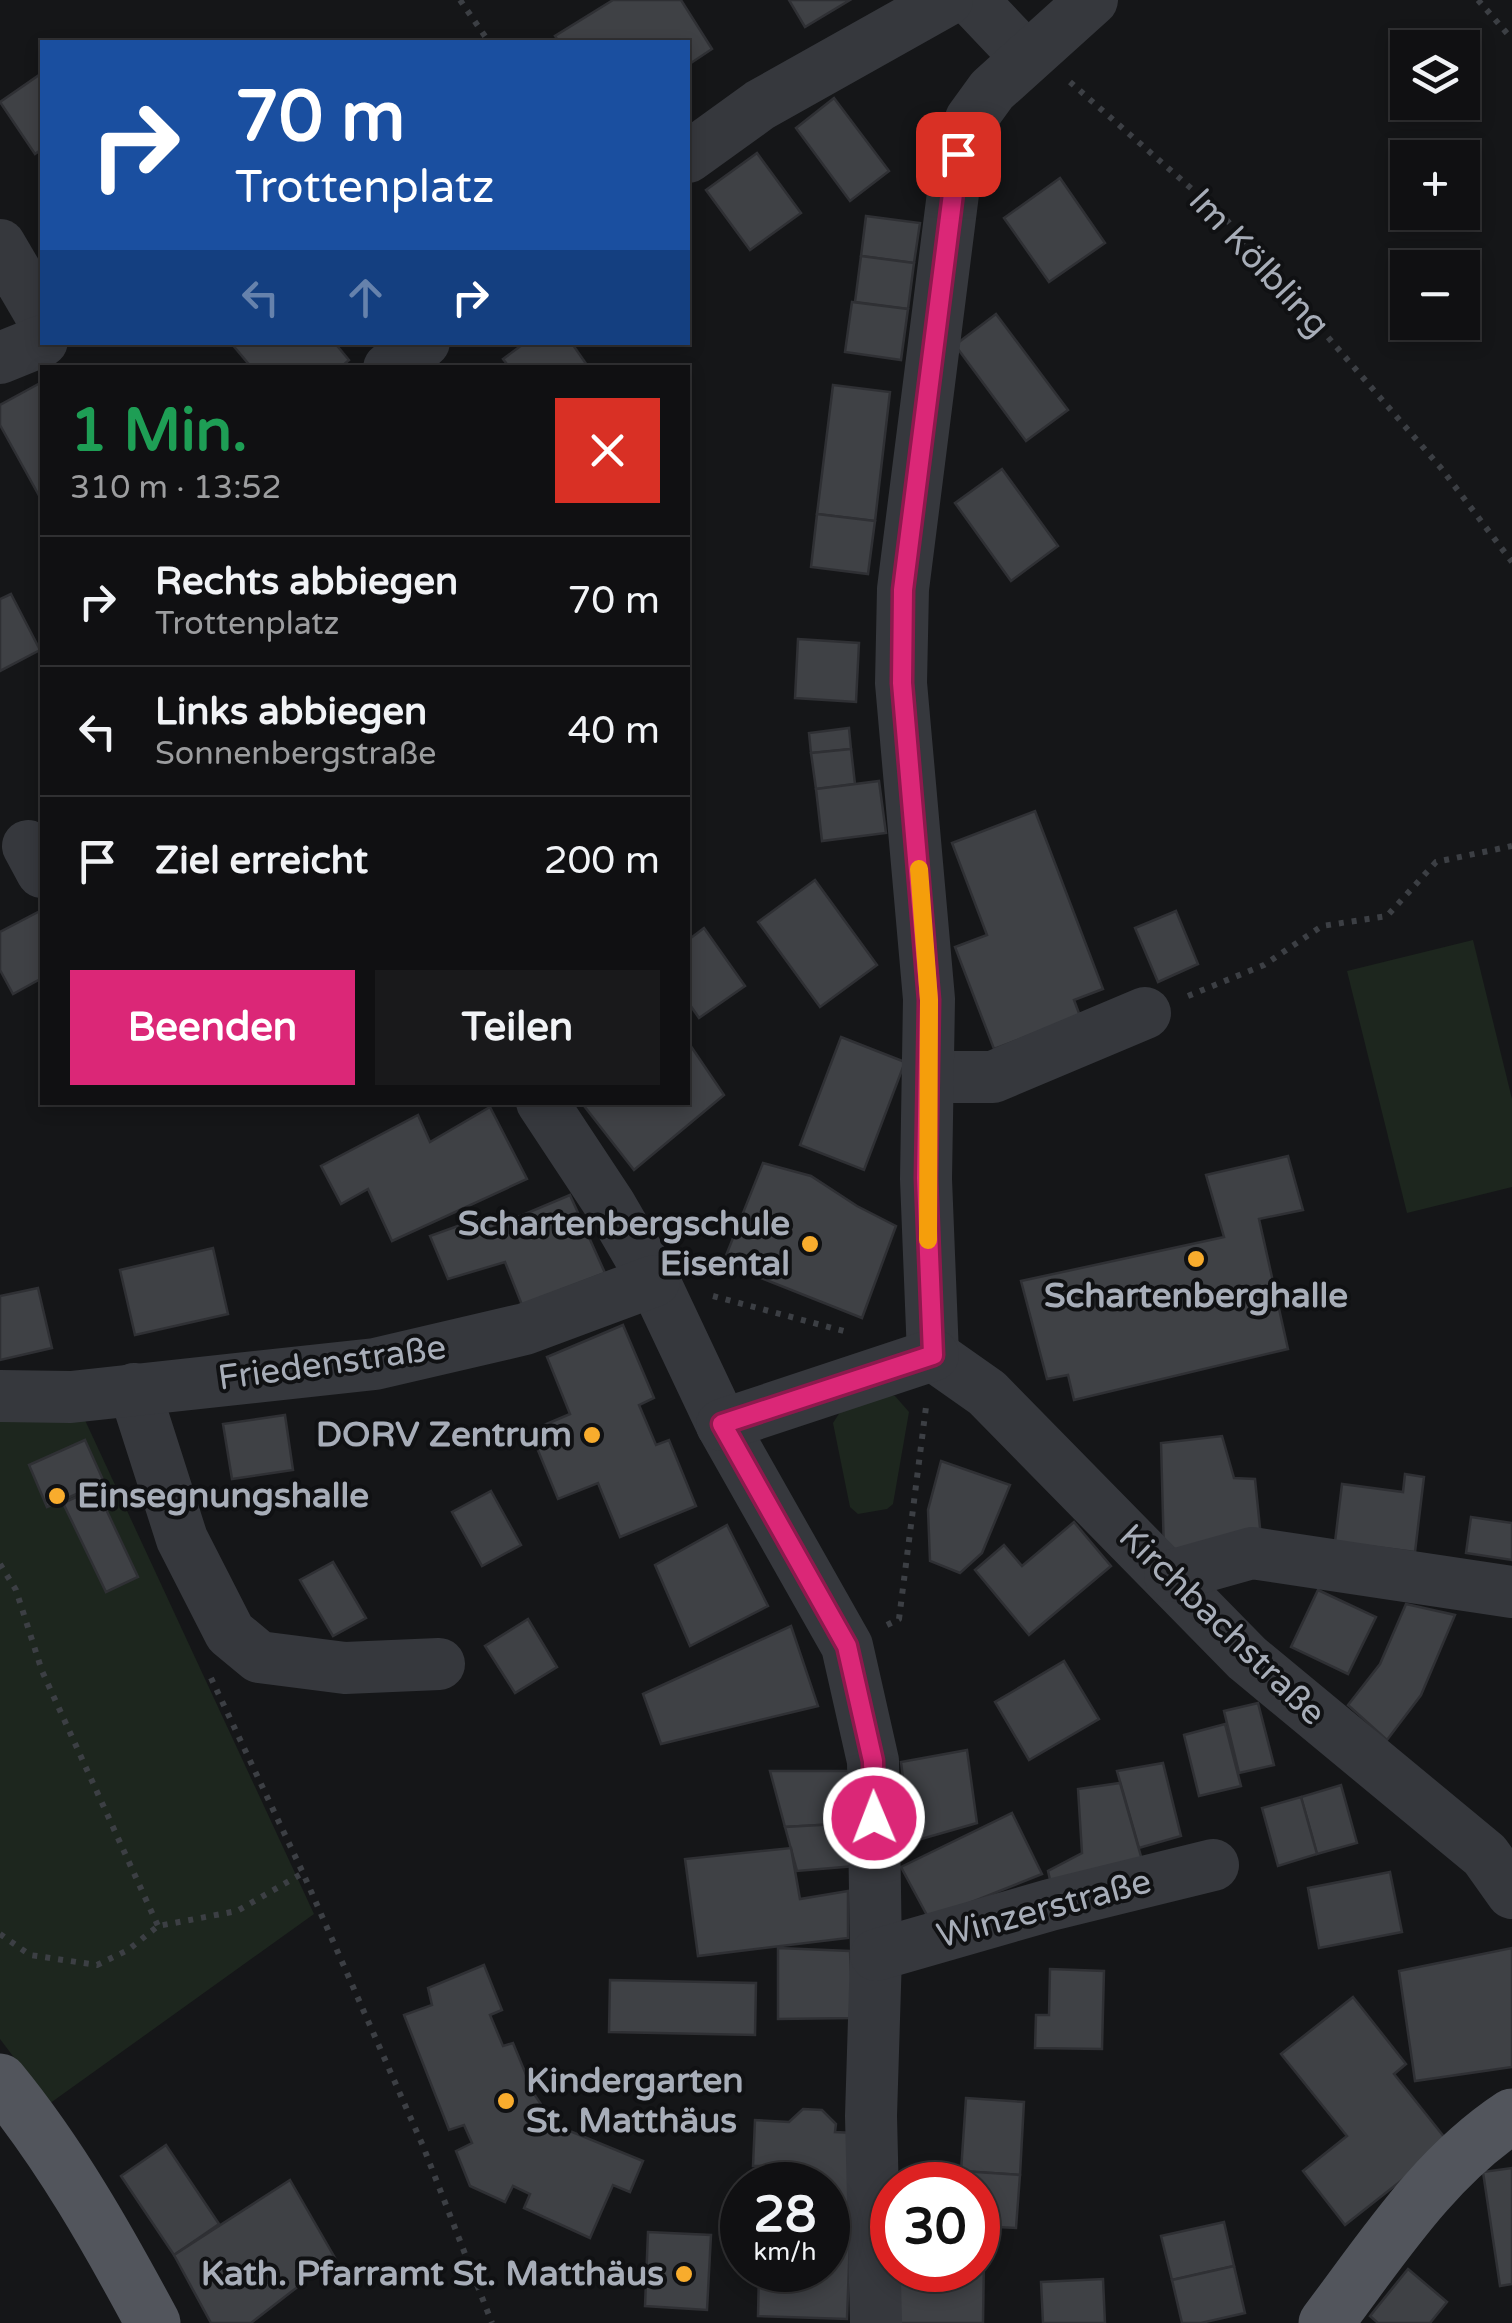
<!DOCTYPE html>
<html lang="de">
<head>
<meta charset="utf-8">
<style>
	body { margin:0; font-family:"Varela Round",sans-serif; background:#19191b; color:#f1f3f6; height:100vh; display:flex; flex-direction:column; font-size:38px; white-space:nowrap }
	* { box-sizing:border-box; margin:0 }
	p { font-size:32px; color:#9c9d9f }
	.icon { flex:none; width:55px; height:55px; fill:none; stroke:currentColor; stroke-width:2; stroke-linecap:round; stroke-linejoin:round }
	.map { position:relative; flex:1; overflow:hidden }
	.side { position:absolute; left:40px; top:365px; width:650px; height:740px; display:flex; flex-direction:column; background:#101012; border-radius:0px; box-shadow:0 5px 15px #0003,0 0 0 2px #303032 }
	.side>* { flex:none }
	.hud { position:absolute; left:40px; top:40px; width:650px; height:305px; border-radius:0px; box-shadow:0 5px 15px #0003,0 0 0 2px #303032; background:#1a4fa0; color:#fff; overflow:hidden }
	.fabs { position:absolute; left:1390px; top:30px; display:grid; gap:20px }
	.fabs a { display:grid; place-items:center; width:90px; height:90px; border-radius:0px; background:#101012; box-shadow:0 5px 15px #0003,0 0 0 2px #303032; font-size:50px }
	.speed { position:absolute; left:720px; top:2162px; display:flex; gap:20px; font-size:50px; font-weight:700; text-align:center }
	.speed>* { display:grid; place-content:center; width:130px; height:130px; border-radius:50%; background:#101012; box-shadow:0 5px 15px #0003,0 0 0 2px #303032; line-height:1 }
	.speed small { font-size:25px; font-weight:400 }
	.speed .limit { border:15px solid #d22; background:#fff; color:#111 }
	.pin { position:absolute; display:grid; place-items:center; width:85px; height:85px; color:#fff; margin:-42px; border-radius:20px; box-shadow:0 5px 15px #0006 }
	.me { position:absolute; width:110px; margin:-55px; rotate:359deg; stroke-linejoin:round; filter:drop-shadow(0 0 8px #0008) }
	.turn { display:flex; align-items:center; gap:35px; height:210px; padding:0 30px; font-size:45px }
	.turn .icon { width:130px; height:130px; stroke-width:2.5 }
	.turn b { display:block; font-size:70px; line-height:85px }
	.lanes { display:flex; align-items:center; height:95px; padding:0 30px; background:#0003; justify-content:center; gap:50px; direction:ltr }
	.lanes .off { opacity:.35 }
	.round { display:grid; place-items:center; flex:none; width:105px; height:105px; border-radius:0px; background:#19191b }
	.headline { display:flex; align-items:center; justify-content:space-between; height:170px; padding:0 30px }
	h1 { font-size:60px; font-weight:800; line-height:75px; color:#1e9e55 }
	.action { display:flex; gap:20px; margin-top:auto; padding:20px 30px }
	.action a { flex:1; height:115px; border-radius:0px; background:#db2777; color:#fff; font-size:40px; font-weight:800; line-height:115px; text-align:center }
	.action a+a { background:#19191b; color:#f1f3f6 }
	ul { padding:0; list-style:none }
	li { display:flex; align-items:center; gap:30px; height:130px; padding:0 30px; border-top:2px solid #303032 }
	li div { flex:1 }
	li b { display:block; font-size:38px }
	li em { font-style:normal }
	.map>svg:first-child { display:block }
	.green { fill:#1d261e }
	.building { fill:#3f4145; stroke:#2f3034; stroke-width:2.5 }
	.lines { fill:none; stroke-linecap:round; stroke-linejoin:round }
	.path { stroke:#3c3f44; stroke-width:6; stroke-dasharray:5 8; stroke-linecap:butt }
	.minor { stroke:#36383d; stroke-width:52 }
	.major { stroke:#52555c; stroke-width:55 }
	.route-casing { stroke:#8e194d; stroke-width:25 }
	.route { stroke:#db2777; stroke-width:18 }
	.slow { stroke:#f59e0b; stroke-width:18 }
	.poi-dot { fill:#f8ac2d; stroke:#101113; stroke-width:4 }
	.labels { text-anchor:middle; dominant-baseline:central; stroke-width:8; stroke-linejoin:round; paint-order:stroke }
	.street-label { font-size:35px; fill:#a7adb8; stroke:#101113 }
	.poi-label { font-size:35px; font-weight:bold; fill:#a7adb8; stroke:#101113; text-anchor:end }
</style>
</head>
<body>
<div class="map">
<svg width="1512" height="2323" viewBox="0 0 1512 2323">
	<rect width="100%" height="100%" fill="#151618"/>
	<g class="green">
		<path d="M1473 940 1512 1099V1187L1407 1213 1347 971Z"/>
		<path d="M866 1391 895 1396 909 1412 893 1504 887 1509 858 1514 850 1507 833 1423 846 1403Z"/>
		<path d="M84 1418 314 1914 49 2104 0 2039V1420Z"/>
	</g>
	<g class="building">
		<path d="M613 0H681L712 49 688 65V42H559L555 36Z"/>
		<path d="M789 0H850L805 27Z"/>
		<path d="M42 73V149L35 154 0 102Z"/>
		<path d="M834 98 889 171 850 201 796 128Z"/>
		<path d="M757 153 801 213 750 250 706 190Z"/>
		<path d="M1060 178 1105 243 1049 282 1004 218Z"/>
		<path d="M866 216 920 223 914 263 861 256Z"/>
		<path d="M861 256 914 263 908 309 855 302Z"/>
		<path d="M852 302 908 309 901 360 845 352Z"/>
		<path d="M996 314 1068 410 1026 441 955 345Z"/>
		<path d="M334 342 349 360 340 368H252L231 343Z"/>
		<path d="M526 342H571L589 368H510L503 359Z"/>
		<path d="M42 382V501L0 425V405Z"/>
		<path d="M833 385 890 392 875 521 817 514Z"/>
		<path d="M1002 469 1058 546 1011 581 955 503Z"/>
		<path d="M817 514 875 521 868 574 811 567Z"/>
		<path d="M11 594 40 650 0 671V599Z"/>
		<path d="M798 639 859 643 856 702 795 698Z"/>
		<path d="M849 728 851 749 811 753 809 733Z"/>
		<path d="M851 749 855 784 816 789 811 753Z"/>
		<path d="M879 781 886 833 822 841 816 789Z"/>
		<path d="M1035 811 1103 989 1074 1000 1080 1016 994 1049 955 947 987 935 952 843Z"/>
		<path d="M815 880 877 965 820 1007 758 922Z"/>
		<path d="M40 911 42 978 13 994 0 970V932Z"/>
		<path d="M1176 911 1198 964 1158 982 1135 928Z"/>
		<path d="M704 928 745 986 699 1018 688 1002V940Z"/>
		<path d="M841 1037 905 1062 864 1170 800 1145Z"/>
		<path d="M688 1042 724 1095 634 1170 581 1102H688Z"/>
		<path d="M490 1107 527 1179 392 1241 368 1189 341 1204 321 1166 418 1115 430 1142Z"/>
		<path d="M1288 1156 1303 1210 1259 1219 1288 1349 1074 1400 1068 1375 1047 1379 1021 1281 1224 1237 1206 1175Z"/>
		<path d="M763 1163 811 1176 857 1206 896 1226 862 1318 723 1263Z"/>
		<path d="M570 1195 605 1273 522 1305 505 1262 448 1279 430 1236 491 1214 499 1225Z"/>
		<path d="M213 1248 228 1314 135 1335 120 1270Z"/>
		<path d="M38 1288 52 1348 0 1360V1296Z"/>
		<path d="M623 1325 654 1398 639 1405 656 1445 669 1440 696 1506 620 1537 598 1483 558 1499 530 1431 570 1414 547 1357Z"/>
		<path d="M285 1415 293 1470 232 1479 223 1424Z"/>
		<path d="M1222 1436 1234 1478 1255 1479 1262 1547 1164 1554 1161 1443Z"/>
		<path d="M85 1440 104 1482 47 1507 29 1465Z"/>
		<path d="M941 1461 1010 1485 982 1553 960 1573 930 1561 928 1510Z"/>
		<path d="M1405 1474 1424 1477 1415 1552 1335 1542 1342 1484 1403 1492Z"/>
		<path d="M96 1488 138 1577 106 1592 63 1503Z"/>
		<path d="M491 1491 521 1545 482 1566 452 1512Z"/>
		<path d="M1471 1517 1512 1523V1560L1466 1553Z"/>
		<path d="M1074 1522 1111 1566 1029 1635 975 1570 1004 1545 1022 1566Z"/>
		<path d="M727 1525 768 1606 690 1646 655 1565Z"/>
		<path d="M333 1562 366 1618 333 1636 300 1580Z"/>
		<path d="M1318 1590 1376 1617 1348 1674 1291 1647Z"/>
		<path d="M1406 1604 1455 1615 1421 1695 1387 1740 1348 1705 1380 1664Z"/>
		<path d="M528 1619 557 1667 515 1693 485 1646Z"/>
		<path d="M791 1626 818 1706 661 1744 643 1694Z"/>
		<path d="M1064 1661 1099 1719 1029 1760 995 1702Z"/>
		<path d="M1258 1703 1274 1765 1239 1773 1224 1711Z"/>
		<path d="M1225 1724 1241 1786 1199 1796 1184 1735Z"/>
		<path d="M967 1750 977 1823 911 1842 901 1762Z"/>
		<path d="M1163 1763 1181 1836 1139 1848 1117 1771Z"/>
		<path d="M770 1771H855V1823L785 1827Z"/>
		<path d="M1120 1783 1144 1867 1053 1893 1048 1871 1082 1853 1078 1789Z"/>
		<path d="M1341 1785 1357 1843 1317 1854 1301 1797Z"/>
		<path d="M1301 1797 1317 1854 1278 1866 1262 1808Z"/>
		<path d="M1012 1813 1042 1874 929 1919 901 1867Z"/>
		<path d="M855 1823V1866L797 1871 785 1827Z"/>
		<path d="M791 1848 800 1899 848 1891V1938L698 1956 685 1859Z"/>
		<path d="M1390 1872 1402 1932 1319 1948 1308 1888Z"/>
		<path d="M778 1948 850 1951 853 2018 778 2019Z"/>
		<path d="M1512 1948V2067L1415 2081 1399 1971Z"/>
		<path d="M484 1965 502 2010 490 2015 503 2046 513 2043 534 2094 555 2125 643 2161 630 2192 613 2185 590 2238 524 2208 530 2194 513 2186 505 2202 470 2186 456 2151 472 2143 464 2125 449 2130 404 2015 432 2005 428 1988Z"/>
		<path d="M1050 1969 1104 1971 1102 2049 1035 2048 1036 2015H1049Z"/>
		<path d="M610 1980 756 1983 755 2035 609 2032Z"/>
		<path d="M1353 1997 1406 2064 1394 2074 1449 2143 1345 2225 1303 2171 1347 2136 1281 2054Z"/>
		<path d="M966 2098 1024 2102 1020 2175 961 2171Z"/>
		<path d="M803 2109 822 2110 836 2124 835 2132 854 2133 847 2319 758 2316 759 2270H828V2185H763L764 2166H753L755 2120 789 2122Z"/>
		<path d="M166 2145 219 2224 174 2255 121 2176Z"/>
		<path d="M1512 2168V2284L1500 2286 1483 2172Z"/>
		<path d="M961 2171 1020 2175 1016 2228 978 2226V2185H960Z"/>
		<path d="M290 2180 335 2258 251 2323H211L174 2255Z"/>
		<path d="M1224 2222 1234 2266 1172 2280 1161 2236Z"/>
		<path d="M648 2232 711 2235 707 2310 645 2306Z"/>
		<path d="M978 2257H984L983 2323H888L892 2270H978Z"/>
		<path d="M1234 2266 1245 2313 1201 2323H1182L1172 2280Z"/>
		<path d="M1408 2269 1447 2302 1430 2323H1378L1370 2316Z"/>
		<path d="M1103 2279 1105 2323H1043L1041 2282Z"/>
	</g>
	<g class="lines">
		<g class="path">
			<path d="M460 0 489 42"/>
			<path d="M1478 0 1512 39"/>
			<path d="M1070 82 1225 218 1441 468 1512 562"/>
			<path d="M1188 996 1264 965 1322 926 1387 916 1436 862 1512 846"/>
			<path d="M713 1296 851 1333"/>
			<path d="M0 1564 16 1590 42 1671 158 1926"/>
			<path d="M887 1625 899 1619 926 1407"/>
			<path d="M211 1678 303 1873 423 2146 492 2323"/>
			<path d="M0 1934 30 1955 97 1965 128 1950 158 1926 237 1911 303 1873"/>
		</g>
		<g class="minor">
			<path d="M972 0 1026 57"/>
			<path d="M688 157 760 105 947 0"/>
			<path d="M0 245 42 317"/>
			<path d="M0 358 42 341"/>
			<path d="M389 368 424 342"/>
			<path d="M28 846 42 872"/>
			<path d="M928 1077H993L1145 1013"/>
			<path d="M542 1102 610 1205 654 1281 722 1425 847 1646 873 1761 876 1955 871 2116 876 2323"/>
			<path d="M933 1355 926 1179 929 999 901 683 903 589 958 154 971 119 992 90 1092 0"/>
			<path d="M933 1355 987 1393 1247 1658 1485 1855 1512 1893"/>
			<path d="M134 1389 182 1539 230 1633 259 1657 345 1668 439 1664"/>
			<path d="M0 1396 71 1397 375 1364 525 1329 654 1281"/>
			<path d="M722 1425 933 1355"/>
			<path d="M1170 1576 1252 1553 1512 1592"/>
			<path d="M876 1955 1050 1905 1213 1865"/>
		</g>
		<g class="major">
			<path d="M0 2081C60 2154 108 2239 153 2323"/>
			<path d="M1326 2323C1382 2249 1433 2168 1512 2116"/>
		</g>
	</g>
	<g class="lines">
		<defs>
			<path id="route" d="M874 1818 873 1761 847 1646 722 1424 933 1355 926 1178 929 1000 902 683 903 590 958 154"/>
		</defs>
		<use href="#route" class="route-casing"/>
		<use href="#route" class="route"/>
		<path class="slow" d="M919 869 929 1000 928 1240"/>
	</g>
	<g class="poi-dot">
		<circle cx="810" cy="1244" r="10"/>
		<circle cx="1196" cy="1259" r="10"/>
		<circle cx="592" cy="1435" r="10"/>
		<circle cx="57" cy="1496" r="10"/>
		<circle cx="506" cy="2101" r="10"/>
		<circle cx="684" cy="2274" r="10"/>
	</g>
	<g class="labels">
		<g class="street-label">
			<text transform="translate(1259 263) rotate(47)">Im Kölbling</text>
			<text transform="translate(332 1363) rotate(-8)">Friedenstraße</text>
			<text transform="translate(1222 1625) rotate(44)">Kirchbachstraße</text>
			<text transform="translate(1044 1909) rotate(-15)">Winzerstraße</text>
		</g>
		<g class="poi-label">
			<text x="790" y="1224">Schartenbergschule<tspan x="790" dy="40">Eisental</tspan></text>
			<text x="1196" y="1296" text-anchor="middle">Schartenberghalle</text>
			<text x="572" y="1435">DORV Zentrum</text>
			<text x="77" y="1496" text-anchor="start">Einsegnungshalle</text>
			<text x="526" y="2081" text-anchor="start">Kindergarten<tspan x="526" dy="40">St. Matthäus</tspan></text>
			<text x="664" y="2274">Kath. Pfarramt St. Matthäus</text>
		</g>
	</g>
</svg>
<div class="fabs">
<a><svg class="icon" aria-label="layers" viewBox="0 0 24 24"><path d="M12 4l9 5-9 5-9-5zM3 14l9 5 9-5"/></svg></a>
<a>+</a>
<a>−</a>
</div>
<div class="speed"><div>28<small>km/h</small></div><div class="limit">30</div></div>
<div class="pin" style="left:958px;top:154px;background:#d93025"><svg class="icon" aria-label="arrive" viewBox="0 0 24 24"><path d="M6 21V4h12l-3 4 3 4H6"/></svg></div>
<svg class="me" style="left:874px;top:1818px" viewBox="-20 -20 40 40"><circle r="17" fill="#db2777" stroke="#fff" stroke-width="3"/><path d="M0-11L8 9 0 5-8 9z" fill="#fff"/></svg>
<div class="hud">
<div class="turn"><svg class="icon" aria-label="right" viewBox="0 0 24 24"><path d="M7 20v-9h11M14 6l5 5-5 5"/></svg><div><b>70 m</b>Trottenplatz</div></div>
<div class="lanes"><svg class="icon off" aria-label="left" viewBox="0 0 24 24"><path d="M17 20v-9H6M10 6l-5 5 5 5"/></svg><svg class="icon off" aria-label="ahead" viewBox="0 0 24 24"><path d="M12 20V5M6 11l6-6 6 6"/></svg><svg class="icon" aria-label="right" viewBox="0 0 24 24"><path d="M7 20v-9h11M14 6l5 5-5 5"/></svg></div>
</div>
<section class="side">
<div class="headline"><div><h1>1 Min.</h1><p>310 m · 13:52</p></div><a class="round" style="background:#d93025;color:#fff"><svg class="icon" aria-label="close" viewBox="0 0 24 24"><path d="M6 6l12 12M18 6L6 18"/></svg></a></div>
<ul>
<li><svg class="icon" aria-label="right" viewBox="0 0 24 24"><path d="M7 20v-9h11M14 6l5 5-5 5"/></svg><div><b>Rechts abbiegen</b><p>Trottenplatz</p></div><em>70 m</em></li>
<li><svg class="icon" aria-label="left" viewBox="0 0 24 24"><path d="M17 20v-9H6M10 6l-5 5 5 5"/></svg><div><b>Links abbiegen</b><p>Sonnenbergstraße</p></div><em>40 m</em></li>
<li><svg class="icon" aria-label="arrive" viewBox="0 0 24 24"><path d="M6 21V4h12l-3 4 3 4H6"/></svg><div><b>Ziel erreicht</b></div><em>200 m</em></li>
</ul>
<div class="action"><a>Beenden</a><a>Teilen</a></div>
</section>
</div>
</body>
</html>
